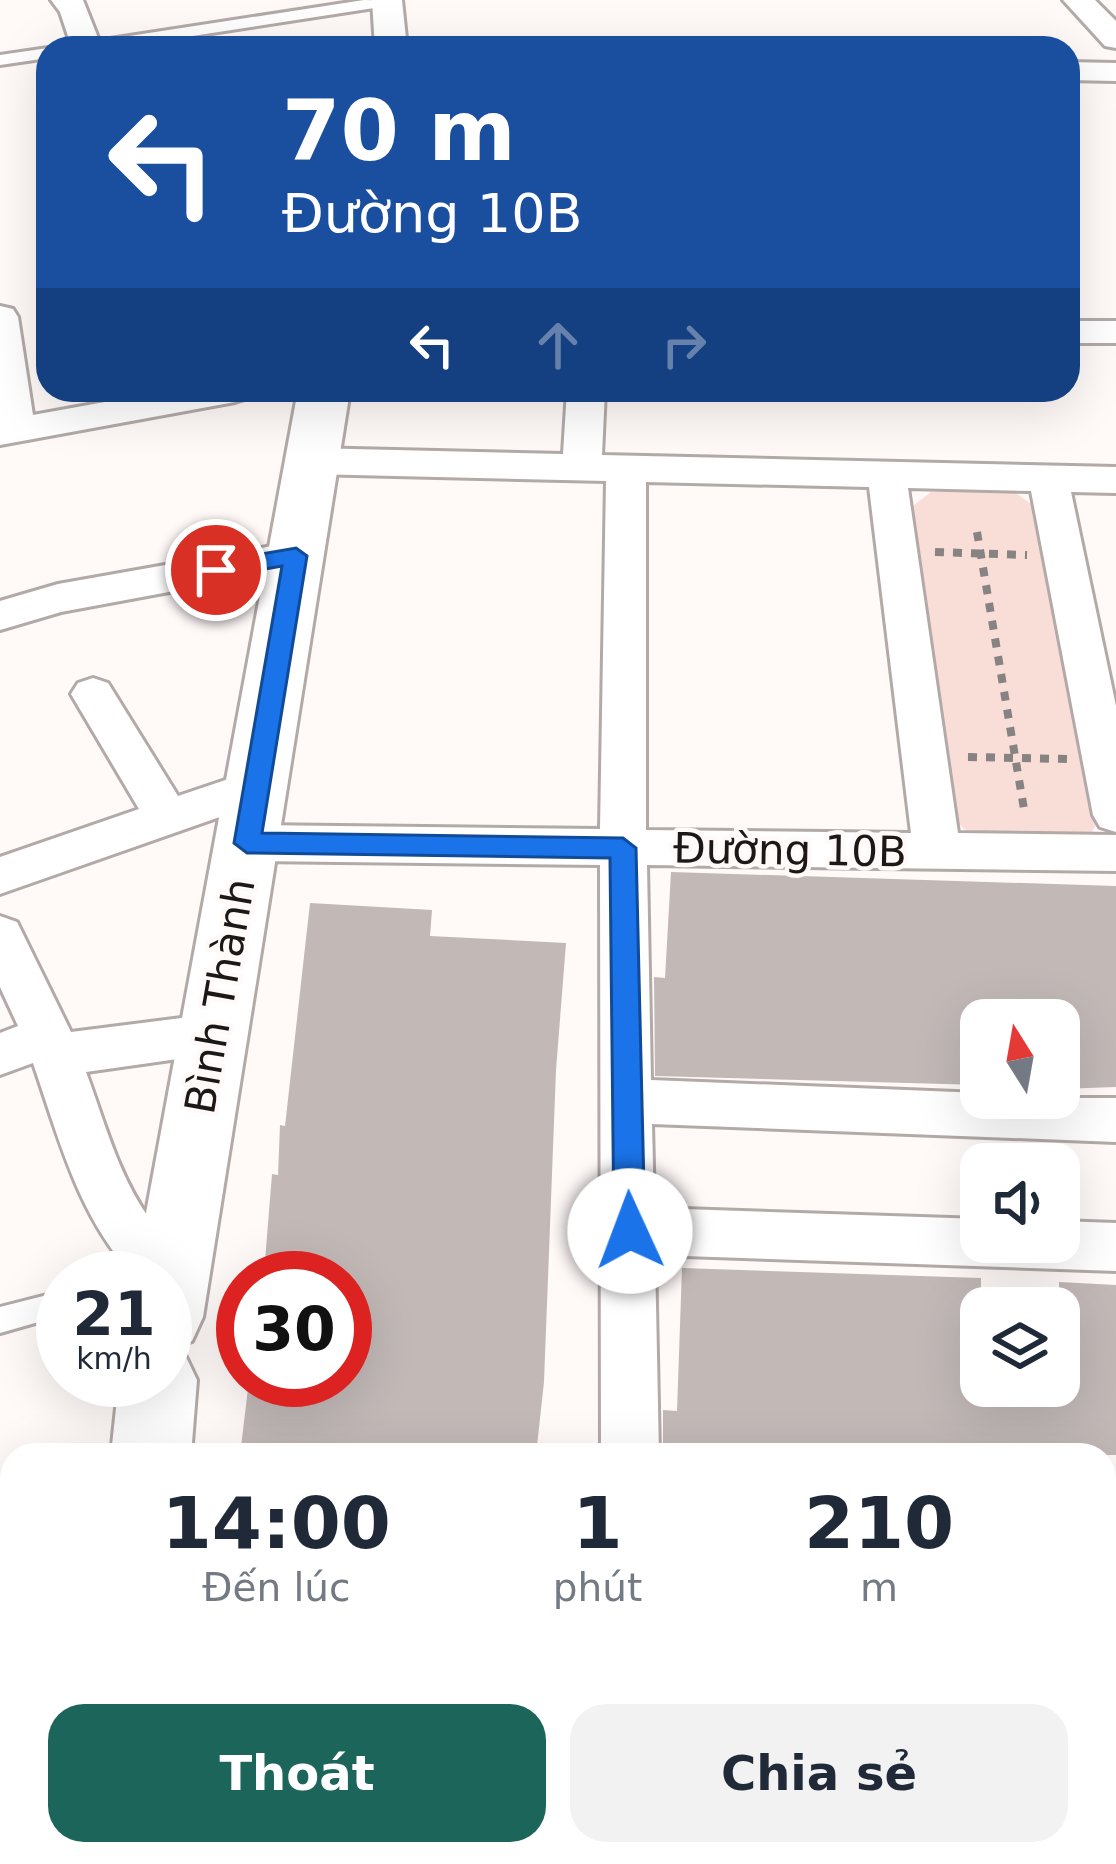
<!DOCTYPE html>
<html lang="vi">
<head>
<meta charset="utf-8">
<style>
	body { margin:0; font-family:"DejaVu Sans",sans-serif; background:#f2f2f3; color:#1f2937; height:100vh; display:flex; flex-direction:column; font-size:45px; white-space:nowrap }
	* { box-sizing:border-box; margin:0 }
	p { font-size:39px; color:#747a83 }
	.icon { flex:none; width:66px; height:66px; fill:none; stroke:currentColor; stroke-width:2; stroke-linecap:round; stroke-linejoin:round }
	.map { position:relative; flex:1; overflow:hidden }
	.panel { position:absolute; left:0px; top:1443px; width:1116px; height:423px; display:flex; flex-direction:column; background:#fff; border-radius:36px 36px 0 0; box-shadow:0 12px 48px #0002 }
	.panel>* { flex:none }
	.guide { position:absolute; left:36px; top:36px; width:1044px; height:366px; border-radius:36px; box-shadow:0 12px 48px #0002; background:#1a4fa0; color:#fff; overflow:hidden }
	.needle { width:78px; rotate:349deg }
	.tools { position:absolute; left:960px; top:999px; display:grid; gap:24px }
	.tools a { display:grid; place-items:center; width:120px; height:120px; border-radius:24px; background:#fff; box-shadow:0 12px 48px #0002; font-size:60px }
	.speed { position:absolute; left:36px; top:1251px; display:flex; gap:24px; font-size:60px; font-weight:700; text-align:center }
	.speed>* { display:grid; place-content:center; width:156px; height:156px; border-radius:50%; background:#fff; box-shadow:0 12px 48px #0002; line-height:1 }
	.speed small { font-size:30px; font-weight:400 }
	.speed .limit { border:18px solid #d22; background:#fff; color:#111 }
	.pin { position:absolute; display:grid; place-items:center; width:102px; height:102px; color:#fff; margin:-51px; border:6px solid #fff; border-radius:50%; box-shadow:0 3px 12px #0007 }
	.me { position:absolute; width:132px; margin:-66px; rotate:358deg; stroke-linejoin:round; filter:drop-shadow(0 0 9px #0008) }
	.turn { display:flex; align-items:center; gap:42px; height:252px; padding:0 48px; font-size:54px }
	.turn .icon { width:156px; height:156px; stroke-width:2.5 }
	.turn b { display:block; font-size:84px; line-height:102px }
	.lanes { display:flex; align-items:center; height:114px; padding:0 48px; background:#0003; justify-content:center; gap:60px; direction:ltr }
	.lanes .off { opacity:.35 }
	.eta { display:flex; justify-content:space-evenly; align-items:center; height:204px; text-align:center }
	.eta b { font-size:72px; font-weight:700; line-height:84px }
	.action { display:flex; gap:24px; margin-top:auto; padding:24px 48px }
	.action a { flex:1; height:138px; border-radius:36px; background:#1c655b; color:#fff; font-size:48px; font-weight:700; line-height:138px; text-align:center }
	.action a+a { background:#f2f2f3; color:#1f2937 }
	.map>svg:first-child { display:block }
	.green { fill:#f9ded8 }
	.building { fill:#c2b9b7 }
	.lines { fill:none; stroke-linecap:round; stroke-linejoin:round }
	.lane-casing { stroke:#b3aaa8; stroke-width:6 }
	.street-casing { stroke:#b3aaa8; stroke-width:6 }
	.secondary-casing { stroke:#b3aaa8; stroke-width:6 }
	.path-far1 { stroke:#888383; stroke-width:8; stroke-dasharray:9 9; stroke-linecap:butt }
	.path { stroke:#888383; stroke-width:9; stroke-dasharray:10 10; stroke-linecap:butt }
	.lane { fill:#fff; fill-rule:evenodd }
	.street { fill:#fff; fill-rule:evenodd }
	.secondary { fill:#fff; fill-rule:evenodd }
	.route { fill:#1a73e8; stroke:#114b97; stroke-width:3 }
	.labels { text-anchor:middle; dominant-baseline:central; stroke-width:9; stroke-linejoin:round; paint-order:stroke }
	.street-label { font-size:42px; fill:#1b1818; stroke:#fff9f8 }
</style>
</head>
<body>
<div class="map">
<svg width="1116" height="1864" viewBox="0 0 1116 1864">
	<rect width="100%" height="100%" fill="#fff9f8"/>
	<g class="green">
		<path d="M1013 491 1037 508 1098 822 1088 838H973L955 820 913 506 931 492Z"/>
		<path d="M1104 1661H1116V1864H219L220 1854H1104Z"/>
	</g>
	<g class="building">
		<path d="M671 872 1116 886V1087L1059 1089V1020H981V1085L655 1076 654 977 665 978Z"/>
		<path d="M310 903 432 910 430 936 566 943 556 1070 544 1382 536 1455H240L249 1380H345V1276L264 1273 272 1174 278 1175 280 1125 285 1126Z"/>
		<path d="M682 1268 981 1278V1386H1059V1282L1116 1285V1455H663V1410L677 1411Z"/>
	</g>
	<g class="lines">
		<defs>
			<g id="lane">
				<path d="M364 0 395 1 387 6 114 48H76L84 43Z"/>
				<path d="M48 48V58L0 65V55Z"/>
				<path d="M63 1291V1315L0 1333V1307Z"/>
				<path d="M0 1719 12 1721V1753L0 1751Z"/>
				<rect x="0" y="1817" width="12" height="32"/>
			</g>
			<g id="street">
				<path d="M51 0H83L102 48H72L60 12Z"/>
				<path d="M372 0H402L407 48H375Z"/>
				<path d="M1063 0H1095L1116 21V48L1105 46Z"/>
				<path d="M1068 62 1116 63V81L1068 80Z"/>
				<path d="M0 306 13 309 18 317 33 415 171 390H254L248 398 235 402 0 445Z"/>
				<rect x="1068" y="321" width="48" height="22"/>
				<path d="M567 390H605L602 455 1116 467V493L1071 492 1116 706V832L1100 827 1093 815 1031 491 908 488 958 833 1116 835V871L647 865 651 1080 981 1093V1098H1116V1142L652 1124 654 1208 981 1219V1242H1059V1221L1116 1223V1271L655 1255 659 1455H601L600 865 247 861 231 855 224 843 231 831 247 825 600 829 606 481 311 474 297 470 291 461 297 452 311 448 563 454ZM646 482 869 487 911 833 646 830Z"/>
				<path d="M295 542 309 546 315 556 309 566 61 612 0 630V601L58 584Z"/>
				<path d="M93 678 108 683 178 796 255 770 271 775 278 787 271 799 0 894V857L139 809 71 694 78 683Z"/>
				<path d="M0 916 17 922 71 1032 213 1014 231 1020 238 1034 231 1048 213 1054 86 1072C104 1120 118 1175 149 1218 164 1239 185 1251 196 1275L188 1292 165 1298V1278H136C79 1220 59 1138 33 1063L0 1075V1033L18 1026 0 987Z"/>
				<rect x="1104" y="1581" width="12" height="60"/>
			</g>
			<g id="secondary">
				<path d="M298 390H350L203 1317 192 1341 171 1349 185 1355 197 1380 191 1455H111L119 1380H165V1278H134Z"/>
				<path d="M52 1854H142L141 1864H51Z"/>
			</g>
		</defs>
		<use href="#lane" class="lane-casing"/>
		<use href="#street" class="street-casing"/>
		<use href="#secondary" class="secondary-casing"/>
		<g class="path-far1">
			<path d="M977 532 1025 815"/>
			<path d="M935 552 1027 555"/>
			<path d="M968 757 1067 759"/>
		</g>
		<g class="path">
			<path d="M539 1854V1864"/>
			<path d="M678 1854V1864"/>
		</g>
		<use href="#lane" class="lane"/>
		<use href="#street" class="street"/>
		<use href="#secondary" class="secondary"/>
	</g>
	<path class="route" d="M296 548 307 556 262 833 623 838 636 848 645 1231 640 1240 630 1244 619 1240 614 1231 610 858 247 853 234 843 282 566 216 578 205 570 216 562Z"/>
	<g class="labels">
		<g class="street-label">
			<text transform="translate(790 850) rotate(1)">Đường 10B</text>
			<text transform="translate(220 996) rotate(-80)">Bình Thành</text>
		</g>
	</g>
</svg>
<div class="tools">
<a><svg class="needle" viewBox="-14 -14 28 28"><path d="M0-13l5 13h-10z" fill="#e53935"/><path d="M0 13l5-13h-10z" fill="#747a83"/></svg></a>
<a><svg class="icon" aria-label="sound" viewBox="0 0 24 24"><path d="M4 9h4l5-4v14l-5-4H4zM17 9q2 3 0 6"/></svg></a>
<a><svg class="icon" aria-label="layers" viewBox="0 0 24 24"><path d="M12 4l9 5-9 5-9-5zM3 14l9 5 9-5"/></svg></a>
</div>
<div class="speed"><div>21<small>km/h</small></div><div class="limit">30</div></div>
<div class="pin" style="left:216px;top:570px;background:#d93025"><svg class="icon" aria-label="arrive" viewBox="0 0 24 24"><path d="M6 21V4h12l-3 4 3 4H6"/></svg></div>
<svg class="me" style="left:630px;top:1231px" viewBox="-20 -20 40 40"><circle r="19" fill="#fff"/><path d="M0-13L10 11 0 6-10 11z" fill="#1a73e8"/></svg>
<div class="guide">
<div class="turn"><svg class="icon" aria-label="left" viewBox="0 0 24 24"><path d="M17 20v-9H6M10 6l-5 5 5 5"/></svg><div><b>70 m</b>Đường 10B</div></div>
<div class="lanes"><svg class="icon" aria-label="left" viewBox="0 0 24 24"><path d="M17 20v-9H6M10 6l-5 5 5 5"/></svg><svg class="icon off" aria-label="ahead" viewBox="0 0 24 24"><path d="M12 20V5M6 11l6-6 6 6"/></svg><svg class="icon off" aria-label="right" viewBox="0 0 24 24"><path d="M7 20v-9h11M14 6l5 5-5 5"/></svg></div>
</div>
<section class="panel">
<div class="eta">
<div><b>14:00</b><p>Đến lúc</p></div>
<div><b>1</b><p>phút</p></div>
<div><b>210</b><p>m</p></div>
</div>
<div class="action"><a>Thoát</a><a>Chia sẻ</a></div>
</section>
</div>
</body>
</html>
